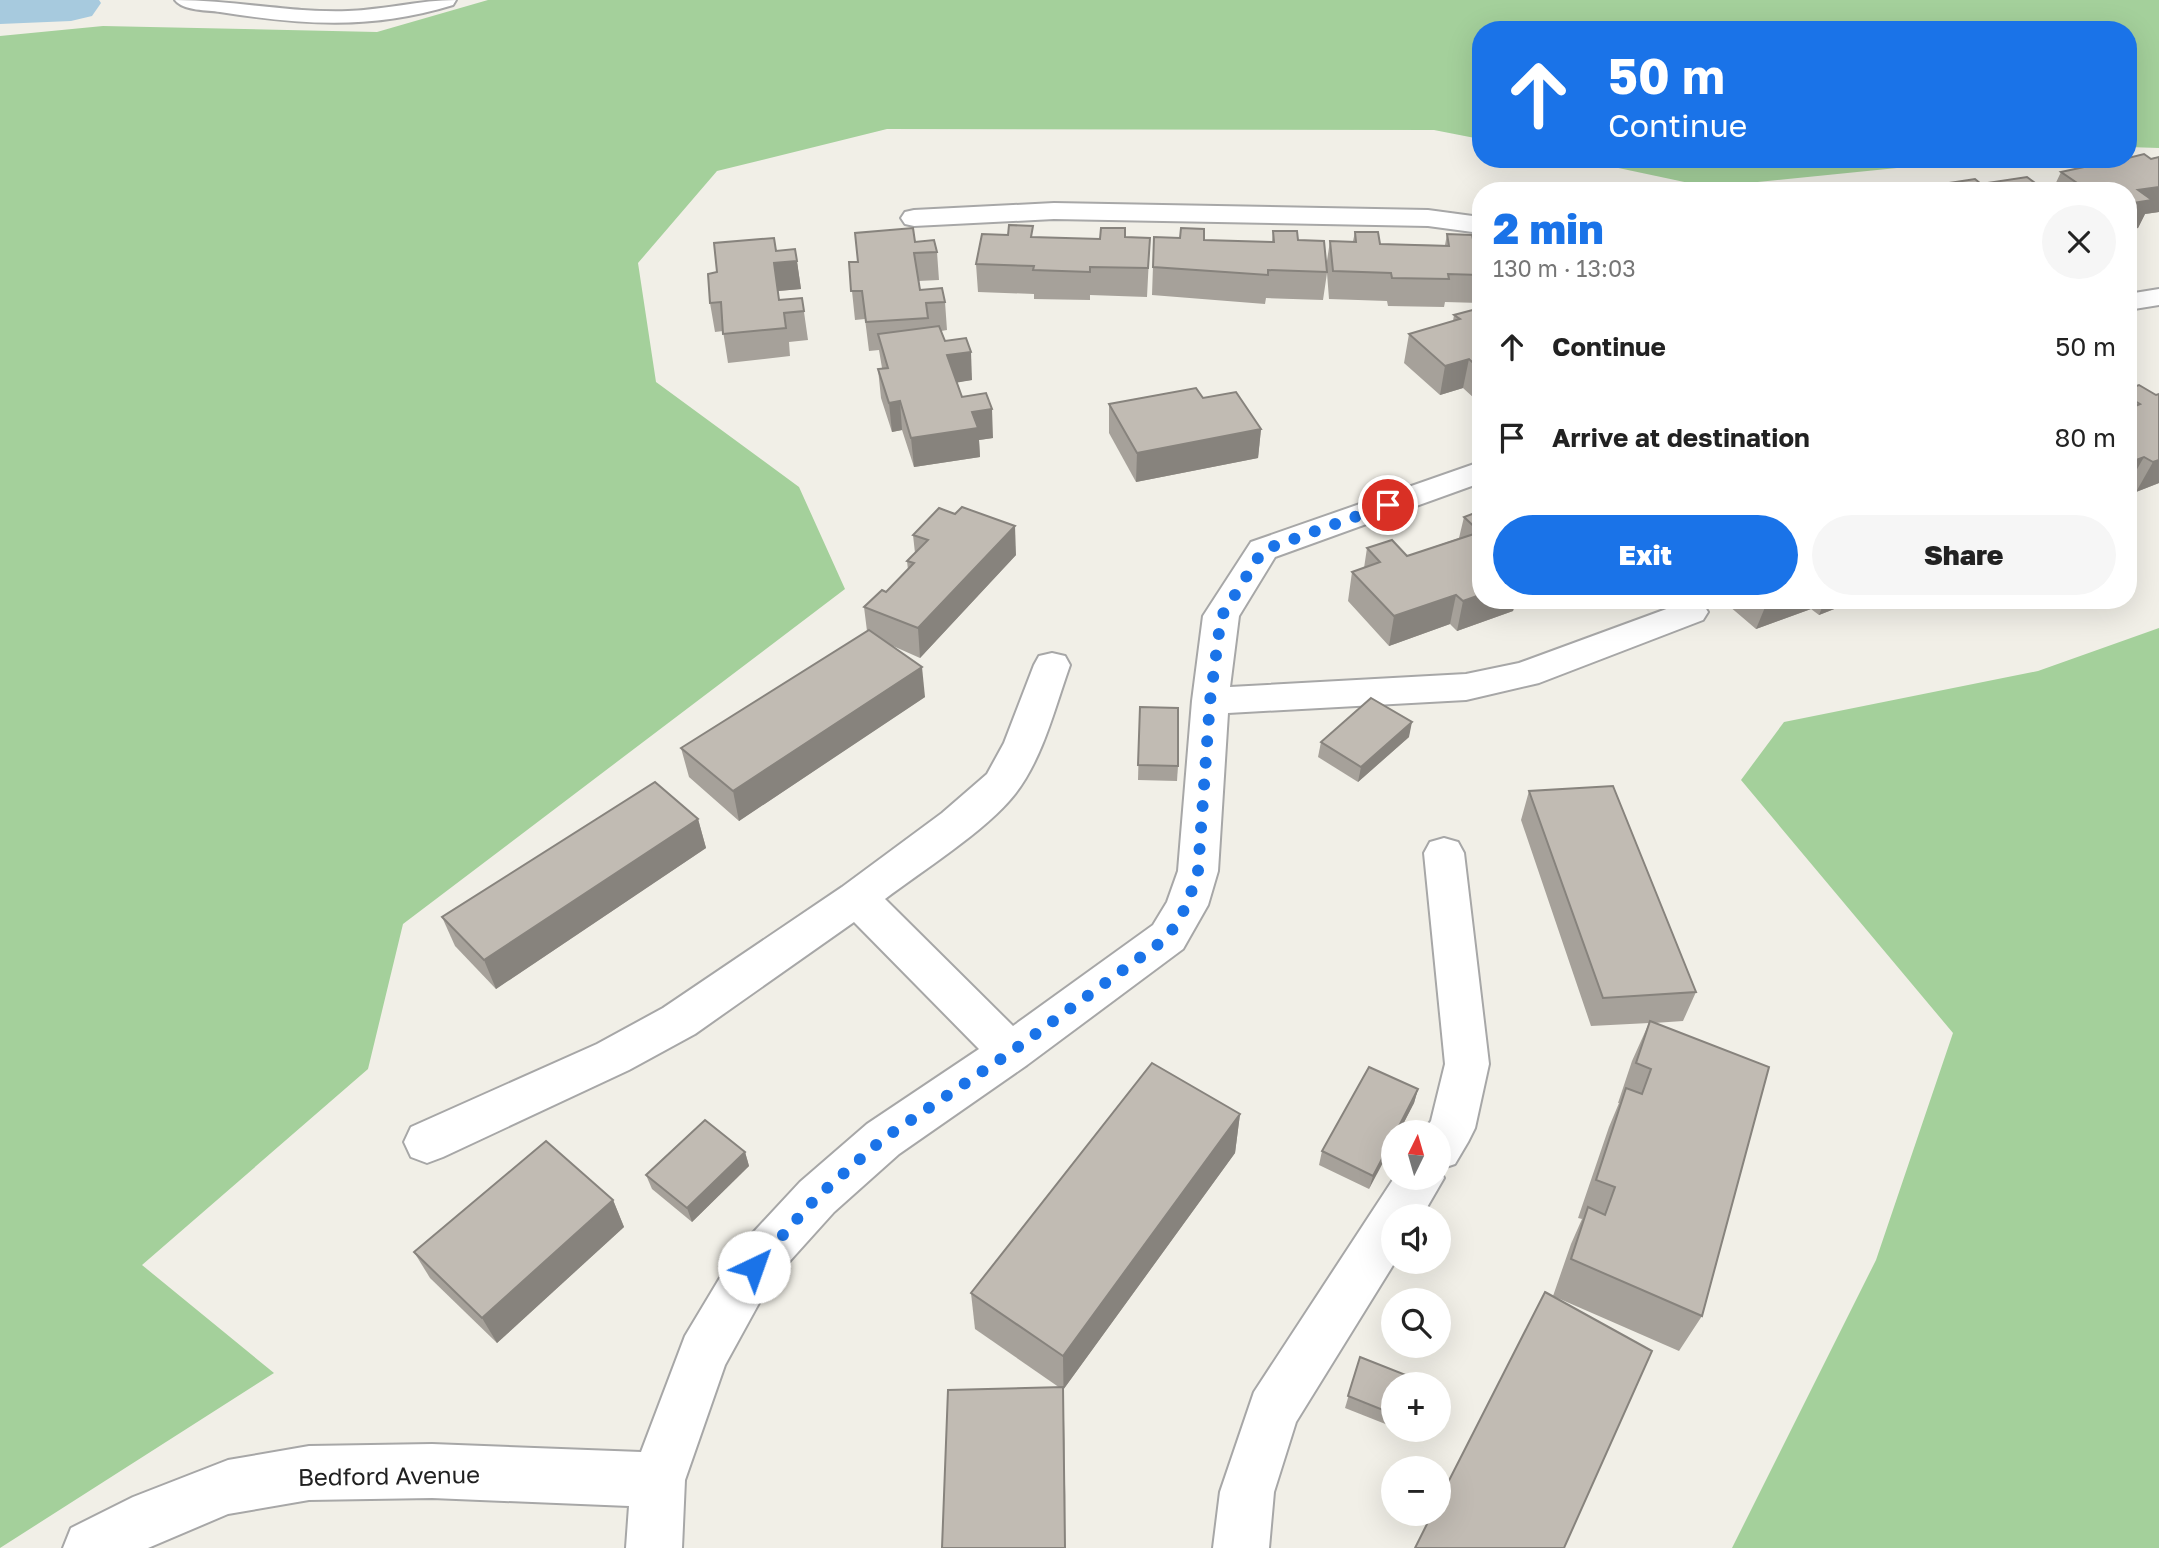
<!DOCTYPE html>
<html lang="en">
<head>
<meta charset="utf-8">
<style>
	body { margin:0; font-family:"Golos Text",sans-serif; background:#f6f6f6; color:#222; height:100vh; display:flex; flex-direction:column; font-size:26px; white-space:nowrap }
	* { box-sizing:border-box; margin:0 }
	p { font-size:23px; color:#767676 }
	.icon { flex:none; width:38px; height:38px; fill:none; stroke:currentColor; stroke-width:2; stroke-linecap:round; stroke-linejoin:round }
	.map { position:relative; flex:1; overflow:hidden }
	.details { position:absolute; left:1472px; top:182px; width:665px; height:427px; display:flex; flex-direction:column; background:#fff; border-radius:28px; box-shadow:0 7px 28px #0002 }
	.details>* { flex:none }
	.guide { position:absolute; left:1472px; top:21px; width:665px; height:147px; border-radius:28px; box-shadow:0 7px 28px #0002; background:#1a73e8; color:#fff; overflow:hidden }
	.needle { width:46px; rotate:5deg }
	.tools { position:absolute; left:1381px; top:1120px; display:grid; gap:14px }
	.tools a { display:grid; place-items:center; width:70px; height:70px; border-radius:50%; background:#fff; box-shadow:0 7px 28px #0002; font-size:35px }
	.pin { position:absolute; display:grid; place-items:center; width:60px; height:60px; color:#fff; margin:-30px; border:4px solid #fff; border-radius:50%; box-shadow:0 2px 7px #0007 }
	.me { position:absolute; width:77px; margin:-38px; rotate:42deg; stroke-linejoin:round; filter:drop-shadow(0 0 5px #0008) }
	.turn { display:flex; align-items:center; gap:24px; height:147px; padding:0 21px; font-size:32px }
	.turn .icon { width:91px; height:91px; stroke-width:2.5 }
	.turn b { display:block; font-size:49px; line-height:60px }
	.round { display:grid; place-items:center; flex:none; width:74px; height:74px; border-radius:37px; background:#f6f6f6 }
	.overview { display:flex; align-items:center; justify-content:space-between; height:119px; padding:0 21px }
	h1 { font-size:42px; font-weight:800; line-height:52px; color:#1a73e8 }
	.cta { display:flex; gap:14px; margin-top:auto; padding:14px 21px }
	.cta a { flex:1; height:80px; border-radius:42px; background:#1a73e8; color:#fff; font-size:28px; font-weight:800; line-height:80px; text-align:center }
	.cta a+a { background:#f6f6f6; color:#222 }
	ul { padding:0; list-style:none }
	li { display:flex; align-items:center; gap:21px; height:91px; padding:0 21px }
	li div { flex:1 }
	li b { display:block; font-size:26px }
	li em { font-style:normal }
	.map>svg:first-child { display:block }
	.forest { fill:#a4d09b }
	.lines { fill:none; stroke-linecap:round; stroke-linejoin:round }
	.river { fill:#a7cade; fill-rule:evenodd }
	.minor-casing { stroke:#a7a7a7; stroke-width:4 }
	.minor { fill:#fff; fill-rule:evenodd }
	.wall { fill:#a6a19a }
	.shaded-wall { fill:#87837d }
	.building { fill:#c1bbb3; stroke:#87837d; stroke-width:2 }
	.route { stroke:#1a73e8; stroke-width:12; stroke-dasharray:0 21.6 }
	.labels { text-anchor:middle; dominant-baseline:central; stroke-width:7; stroke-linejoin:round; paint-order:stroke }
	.near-street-label { font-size:24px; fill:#202020; stroke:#fff }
</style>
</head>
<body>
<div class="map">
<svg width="2159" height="1548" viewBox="0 0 2159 1548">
	<rect width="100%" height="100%" fill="#f1efe7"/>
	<g class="forest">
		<path d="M488 0H2159V148L2128 147V30H1480V139L1434 130 887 129 717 171 638 263 656 382 799 487 845 589 403 924 368 1069 142 1265 274 1373 0 1548V36L103 26 377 32Z"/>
		<path d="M1576 159H1986L1708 187Z"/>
		<path d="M2159 628V1548H1732L1876 1260 1953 1033 1741 780 1784 722 2038 671Z"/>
	</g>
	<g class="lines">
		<path class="river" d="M0 0H99L101 3 92 16 71 21 0 24Z"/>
		<defs>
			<g id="minor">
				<path d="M175 0C233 0 290 13 348 11 385 10 419 0 456 0L453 5C371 30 303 25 220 12 208 10 183 11 175 0Z"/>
				<path d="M1054 203 1428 210 1480 217V233L1428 226 1054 219 914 226 905 224 901 218 905 212 914 210Z"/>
				<path d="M2159 289V305L2128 310V294Z"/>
				<path d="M1480 462V483L1275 557 1239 616 1230 687 1466 674 1519 663 1691 600 1703 604 1708 612 1703 620 1539 683 1466 700 1228 713 1218 871 1208 905 1183 949 1027 1065 899 1154 834 1212 770 1283 725 1365 685 1480 682 1548H626L629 1506 432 1498 309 1500 228 1514 148 1548H63L71 1528 133 1497 228 1460 309 1446 432 1444 641 1452 685 1336 736 1251 800 1182 867 1124 979 1049 854 922 695 1034 629 1070 443 1157 427 1163 411 1157 404 1142 411 1127 597 1044 663 1008 842 887 942 813 987 774 1004 743 1034 665 1039 656 1052 653 1065 656 1070 665C1055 707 1043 758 1015 794 987 830 922 871 885 899L1013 1026 1153 925 1167 902 1178 871 1192 701 1203 616 1251 542Z"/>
				<path d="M1444 838 1458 842 1464 853 1489 1064 1475 1128 1468 1142 1455 1164 1440 1169 1444 1178 1422 1216H1393L1395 1262 1296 1422 1274 1492 1269 1548H1213L1220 1492 1254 1392 1394 1178H1438V1132H1423L1431 1121 1445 1064 1424 853 1430 842Z"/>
			</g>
		</defs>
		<use href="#minor" class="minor-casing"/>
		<use href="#minor" class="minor"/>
	</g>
	<g class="wall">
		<path d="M2159 157V212L2145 214 2138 228 2128 230V191H2052L2061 172Z"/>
		<path d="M1273 231 1298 240 1326 267 1330 241H1353L1355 232 1380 244 1445 245 1447 234 1474 244H1480V303L1445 302 1444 307 1388 306 1387 301 1329 299 1327 273 1323 300 1266 298 1265 304 1152 295 1154 237 1204 240 1272 242Z"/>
		<path d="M1033 237 1100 239 1125 237 1150 238 1147 297 1090 295V300L1034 299V294L978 292 976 264Z"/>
		<path d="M915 242 937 252 939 280 918 281 920 290 945 302 947 330 941 331 945 341 972 380 957 382 962 397 993 438 979 440 980 457 914 467 902 430 892 432 881 398 878 369 882 368 879 350 869 351 865 319 855 320 849 262H858Z"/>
		<path d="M795 249 801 289 778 291 779 300 802 298 808 340 789 342 790 356 728 363 723 331 715 332 710 303 717 272 776 251Z"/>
		<path d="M1480 308V397L1475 399 1463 388 1440 395 1404 363 1409 334 1453 321 1454 315Z"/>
		<path d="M2139 385 2159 483 2136 492 2128 486V389Z"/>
		<path d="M1203 398 1261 429 1258 458 1136 482 1109 433V404Z"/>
		<path d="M1480 511V600H1516L1513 611 1457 631 1450 624 1389 646 1348 601 1352 572 1364 568 1367 548 1407 556 1459 538 1464 517Z"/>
		<path d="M913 535 1016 555 920 658 893 646 925 697 739 821 689 777 681 748 867 631 864 607 886 592 908 570 907 561 915 553Z"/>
		<path d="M1722 600H1857L1819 615 1811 609 1756 629Z"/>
		<path d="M1140 707 1178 766 1177 781 1138 780Z"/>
		<path d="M1409 737 1358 782 1318 757 1321 742Z"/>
		<path d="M1529 791 1696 992 1683 1021 1654 1023 1702 1316 1679 1351 1553 1296 1571 1244 1582 1219 1578 1218 1609 1127 1619 1103H1618L1632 1061 1649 1023 1591 1026 1521 820Z"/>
		<path d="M698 819 706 848 496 989 455 946 442 917Z"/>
		<path d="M1418 1089 1414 1103 1399 1132H1393L1369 1189 1319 1165 1322 1151Z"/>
		<path d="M1240 1114 1235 1153 1063 1390 975 1329 971 1293Z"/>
		<path d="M745 1152 749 1166 692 1222 652 1189 646 1175Z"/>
		<path d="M613 1200 624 1227 497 1343 430 1278 414 1252Z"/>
		<path d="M1360 1357 1393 1384V1427L1345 1408Z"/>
	</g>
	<g class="shaded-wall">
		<path d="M2159 187V212L2145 214 2138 228 2128 230V214L2133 203 2138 190Z"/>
		<path d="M797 261 801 289 778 291 783 328 774 263Z"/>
		<path d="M971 352 972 380 949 384 947 355Z"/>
		<path d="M1469 359 1463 388 1440 395 1445 366Z"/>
		<path d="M1480 374V397L1475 399Z"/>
		<path d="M900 401 902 430 892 432 889 403Z"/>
		<path d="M992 409 993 438 979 440 980 457 914 467 911 438 972 412Z"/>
		<path d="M1261 429 1258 458 1136 482 1137 453Z"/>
		<path d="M2144 457 2128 485V463Z"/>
		<path d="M2159 460V483L2136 492 2153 462Z"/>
		<path d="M1015 526 1016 555 920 658 918 628Z"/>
		<path d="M1456 595 1450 624 1389 646 1394 616Z"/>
		<path d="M1480 595V600H1516L1513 611 1457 631 1463 601Z"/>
		<path d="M1768 600H1815L1811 609 1756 629Z"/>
		<path d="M1825 600H1857L1819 615Z"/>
		<path d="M922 667 925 697 739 821 733 791Z"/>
		<path d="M1412 722 1409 737 1358 782 1361 767Z"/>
		<path d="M698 819 706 848 496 989 484 960Z"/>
		<path d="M1418 1089 1414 1103 1399 1132H1396Z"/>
		<path d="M1240 1114 1235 1153 1063 1390 1066 1548 1063 1356Z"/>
		<path d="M1393 1138V1144L1369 1189 1373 1176Z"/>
		<path d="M745 1152 749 1166 692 1222 687 1208Z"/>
		<path d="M613 1200 624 1227 497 1343 482 1318Z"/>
	</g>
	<g class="building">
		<path d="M2144 154 2151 159 2159 157V187L2138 190 2152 200 2133 203 2128 200V191H2089L2061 172 2121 159H2128V158Z"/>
		<path d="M2027 177 2046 191H1929L1935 190 1930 186 1975 179 1981 184Z"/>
		<path d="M1009 225 1033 226 1031 237 1100 239 1101 228H1125V237L1150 238 1148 268 1090 267V272L1033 270 1034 266 976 264 982 234 1008 235Z"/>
		<path d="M913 228 915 242 934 240 937 252 914 253 920 290 942 288 945 302 926 303 928 318 866 322 862 291H851L849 262H858L855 233Z"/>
		<path d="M1181 228 1204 229V240L1274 242 1273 231H1297L1298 240 1324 241 1327 272 1268 270V275L1153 267 1154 237 1180 238Z"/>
		<path d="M1355 232H1378L1380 244 1449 246 1447 234 1472 235 1474 244H1480V275L1448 274 1449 279 1392 278 1391 273 1333 271 1330 241 1356 242Z"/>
		<path d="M774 238 776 251 795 249 797 261 774 263 779 300 802 298 804 311 784 313 786 328 723 334 721 302 710 303 708 274 717 272 714 243Z"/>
		<path d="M1480 308V369L1469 359 1445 366 1409 334 1460 319 1454 315Z"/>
		<path d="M939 326 945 341 966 338 971 352 947 355 962 397 986 393 992 409 972 412 978 428 911 438 900 401 889 403 878 369 888 368 878 334Z"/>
		<path d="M2139 385 2156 395 2159 394V460L2153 462 2144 457 2128 463V409L2140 404 2128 397V389Z"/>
		<path d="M1196 388 1203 398 1236 392 1261 429 1137 453 1109 404Z"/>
		<path d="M962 507 1015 526 918 628 864 607 882 590 886 592 914 563 907 561 928 540 913 535 939 508 955 514Z"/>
		<path d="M1480 511V595L1463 601 1456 595 1394 616 1352 572 1380 562 1367 548 1392 540 1407 556 1480 532 1464 517Z"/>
		<path d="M869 630 922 667 733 791 681 748Z"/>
		<path d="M1371 698 1412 722 1361 767 1321 742Z"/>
		<path d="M1140 707 1178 708V766L1138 765Z"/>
		<path d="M655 782 698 819 484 960 442 917Z"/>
		<path d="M1613 786 1696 992 1603 998 1529 791Z"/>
		<path d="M1650 1021 1769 1067 1702 1316 1571 1259 1588 1207 1605 1215 1615 1187 1596 1180 1626 1088 1642 1094 1651 1069 1636 1063Z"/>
		<path d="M1152 1063 1240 1114 1063 1356 971 1293Z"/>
		<path d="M1369 1067 1418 1089 1396 1132H1393V1138L1373 1176 1322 1151Z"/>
		<path d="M705 1120 745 1152 687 1208 646 1175Z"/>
		<path d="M546 1141 613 1200 482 1318 414 1252Z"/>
		<path d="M1545 1292 1652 1351 1564 1548H1415L1432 1514H1438V1502Z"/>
		<path d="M1360 1357 1421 1381 1420 1384H1393V1414L1348 1396Z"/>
		<path d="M1063 1387 1065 1548H942L948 1390Z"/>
	</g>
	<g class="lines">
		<path class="route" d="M754 1267 817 1197 883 1139 1011 1052 1168 937 1187 905 1198 871 1210 701 1221 617 1263 550 1388 505"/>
	</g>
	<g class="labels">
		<g class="near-street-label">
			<text transform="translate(389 1475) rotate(-1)">Bedford Avenue</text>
		</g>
	</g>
</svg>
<div class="tools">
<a><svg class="needle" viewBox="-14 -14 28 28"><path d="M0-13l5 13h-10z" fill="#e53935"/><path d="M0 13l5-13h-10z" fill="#767676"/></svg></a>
<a><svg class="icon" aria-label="sound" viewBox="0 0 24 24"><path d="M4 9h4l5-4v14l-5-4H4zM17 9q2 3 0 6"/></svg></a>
<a><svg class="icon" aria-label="search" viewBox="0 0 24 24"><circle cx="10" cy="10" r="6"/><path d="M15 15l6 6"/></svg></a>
<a>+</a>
<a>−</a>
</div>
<div class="pin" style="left:1388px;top:505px;background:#d93025"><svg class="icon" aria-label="arrive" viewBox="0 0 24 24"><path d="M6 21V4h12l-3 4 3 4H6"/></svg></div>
<svg class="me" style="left:754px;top:1267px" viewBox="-20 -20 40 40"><circle r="19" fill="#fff"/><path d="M0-13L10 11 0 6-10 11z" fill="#1a73e8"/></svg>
<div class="guide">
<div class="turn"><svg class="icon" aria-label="ahead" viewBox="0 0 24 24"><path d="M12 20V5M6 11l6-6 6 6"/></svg><div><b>50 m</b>Continue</div></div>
</div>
<section class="details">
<div class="overview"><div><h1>2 min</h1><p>130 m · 13:03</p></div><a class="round"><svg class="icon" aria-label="close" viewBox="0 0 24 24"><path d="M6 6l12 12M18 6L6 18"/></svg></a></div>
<ul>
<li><svg class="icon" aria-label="ahead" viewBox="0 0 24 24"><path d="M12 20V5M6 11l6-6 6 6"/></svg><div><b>Continue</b></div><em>50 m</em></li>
<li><svg class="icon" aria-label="arrive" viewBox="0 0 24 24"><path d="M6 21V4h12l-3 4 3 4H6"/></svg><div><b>Arrive at destination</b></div><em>80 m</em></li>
</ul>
<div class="cta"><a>Exit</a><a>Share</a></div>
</section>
</div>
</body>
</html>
